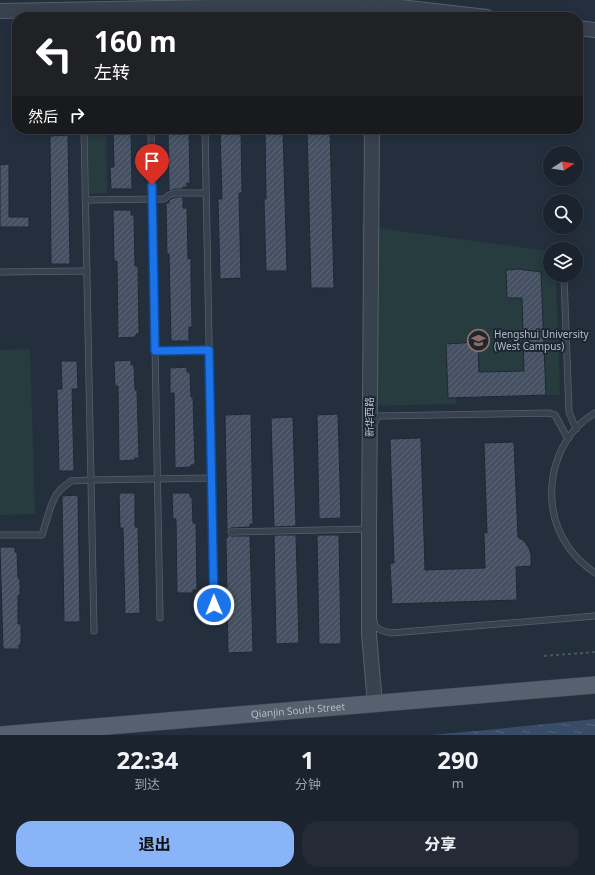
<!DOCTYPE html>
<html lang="zh">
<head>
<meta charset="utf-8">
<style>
	body { margin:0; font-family:"Noto Sans","Noto Sans SC",sans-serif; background:#242b36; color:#f1f3f6; height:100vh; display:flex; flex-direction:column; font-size:15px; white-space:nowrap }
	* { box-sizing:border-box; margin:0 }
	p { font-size:13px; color:#a0a4aa }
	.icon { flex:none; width:22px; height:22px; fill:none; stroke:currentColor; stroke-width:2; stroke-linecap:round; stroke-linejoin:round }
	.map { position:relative; height:735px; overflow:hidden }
	.drawer { display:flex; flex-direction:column; background:#1b232e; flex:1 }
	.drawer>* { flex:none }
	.hud { position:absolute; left:12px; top:12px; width:571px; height:122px; border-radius:16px; box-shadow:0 2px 10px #0003,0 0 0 1px #39404a; background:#202124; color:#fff; overflow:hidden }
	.needle { width:26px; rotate:78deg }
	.controls { position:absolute; left:543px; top:146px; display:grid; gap:8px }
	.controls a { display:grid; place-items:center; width:40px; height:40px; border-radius:50%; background:#1b232e; box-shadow:0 2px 10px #0003,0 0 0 1px #39404a; font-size:20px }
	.pin { position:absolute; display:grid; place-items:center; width:34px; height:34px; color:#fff; margin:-41px -17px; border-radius:50% 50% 50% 0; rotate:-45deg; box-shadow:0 0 4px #0007 }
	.pin .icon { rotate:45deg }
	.me { position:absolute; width:44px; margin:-22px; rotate:359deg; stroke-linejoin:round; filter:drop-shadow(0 0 3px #0008) }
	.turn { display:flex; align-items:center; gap:14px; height:84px; padding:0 16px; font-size:18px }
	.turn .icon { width:52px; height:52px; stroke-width:2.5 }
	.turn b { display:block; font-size:28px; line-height:34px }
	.then { display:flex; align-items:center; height:38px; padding:0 16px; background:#0003; gap:8px; font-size:15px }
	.eta { display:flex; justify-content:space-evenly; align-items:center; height:68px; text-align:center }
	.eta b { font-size:24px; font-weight:700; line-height:28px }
	.primary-button { display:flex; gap:8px; margin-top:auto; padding:8px 16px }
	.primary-button a { flex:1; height:46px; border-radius:16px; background:#8ab4f8; color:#111; font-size:16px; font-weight:700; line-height:46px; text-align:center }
	.primary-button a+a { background:#242b36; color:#f1f3f6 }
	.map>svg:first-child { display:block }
	.grass { fill:#263c3f }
	.water { fill:url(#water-ripples) }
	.building { fill:url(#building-hatch); stroke:#1f2835 }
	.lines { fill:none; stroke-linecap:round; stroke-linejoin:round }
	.service-casing { stroke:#565f6c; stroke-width:7 }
	.tertiary-casing { stroke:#565f6c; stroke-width:16 }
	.primary-casing { stroke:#414a57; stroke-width:18 }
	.path { stroke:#44595c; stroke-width:2; stroke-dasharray:3 3; stroke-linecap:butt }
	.service { stroke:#38414e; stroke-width:5.5 }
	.tertiary { stroke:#38414e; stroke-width:14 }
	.primary { stroke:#56606e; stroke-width:17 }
	.route-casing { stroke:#114b97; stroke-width:10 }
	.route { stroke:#1a73e8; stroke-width:7 }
	.labels { text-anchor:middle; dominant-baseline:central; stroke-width:4; stroke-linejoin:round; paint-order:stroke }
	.poi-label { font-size:10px; fill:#b4bcc9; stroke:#1d2633; text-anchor:start }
	.street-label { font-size:10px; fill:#b4bcc9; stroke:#1d2633 }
</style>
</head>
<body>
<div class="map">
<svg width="595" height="735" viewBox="0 0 595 735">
	<defs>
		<pattern id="water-ripples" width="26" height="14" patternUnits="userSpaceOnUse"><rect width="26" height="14" fill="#394c67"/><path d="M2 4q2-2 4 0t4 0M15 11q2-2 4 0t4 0" fill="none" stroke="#53647b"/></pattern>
		<pattern id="building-hatch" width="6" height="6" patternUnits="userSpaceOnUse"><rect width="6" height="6" fill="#455162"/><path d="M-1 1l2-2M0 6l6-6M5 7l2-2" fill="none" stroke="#5d6877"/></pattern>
	</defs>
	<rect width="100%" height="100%" fill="#242f3e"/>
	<g class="grass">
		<path d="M87 129H106L107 193 89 194Z"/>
		<path d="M362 226 550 251V275H556L560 395H546L541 272 518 269H507V298L522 296 524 371 479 372 478 342 446 344 448 398H456V404L364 406Z"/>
		<path d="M30 349 35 514 0 515V350Z"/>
	</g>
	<path class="water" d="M595 719V735H431L487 730Z"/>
	<g class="building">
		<path d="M113 129H131L132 189H111L110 167H114Z"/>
		<path d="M168 129H189L190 184 187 183V187H183V189H175L169 191Z"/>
		<path d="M220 129H241L242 193H239L241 278 220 279 218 199H222Z"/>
		<path d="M265 129H283L287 271H266L264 199H266Z"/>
		<path d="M307 129H330L334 288H311Z"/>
		<path d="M68 135 70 264H51L50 136Z"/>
		<path d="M9 164V217H29V227H0V165Z"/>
		<path d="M176 197H183V208H187L188 259 191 258V276L192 327H189V341H171L169 254H167L166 203H169V200Z"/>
		<path d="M113 210H131V215H134L135 266H138L139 334H136V337L118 338 117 261H114Z"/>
		<path d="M518 269 541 272 546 395 448 398 446 344 478 342 479 372 524 371 522 298H507L506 270Z"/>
		<path d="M131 360V365H134L135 390H137L139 458H135V460L119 461 118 386H115L114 361Z"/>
		<path d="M61 361H77L78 389H72L74 471H59L57 389H62Z"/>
		<path d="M187 367V372H190L191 397H193L195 465H191V467L175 468 174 393H170V368Z"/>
		<path d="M251 414 253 524H250V527L231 528 227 530 225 415Z"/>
		<path d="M338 414 341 518 319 519 317 415Z"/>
		<path d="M293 417 296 526 274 527 271 418Z"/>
		<path d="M421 438 425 570 485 568 484 533H487L484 443 514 442 518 537 524 541 529 548 531 555V566L516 567 517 600 392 604 390 563H394L390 439Z"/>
		<path d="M119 493H135V527H138L140 613 125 614 123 528H120Z"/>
		<path d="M172 493H190V497H192L193 523H196L197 590H193V593H177L176 519H173Z"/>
		<path d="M78 495 80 622H64L62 496Z"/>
		<path d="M227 534 231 536H250L253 652 228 653 226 538 228 537Z"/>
		<path d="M274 535H296L299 643 276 644Z"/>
		<path d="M317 535H339L341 644H319Z"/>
		<path d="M0 547H15V552H17L18 578H20V595H18V624H21V645H19V649H3Z"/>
	</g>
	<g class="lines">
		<defs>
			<g id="service">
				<path d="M84 129 94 631"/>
				<path d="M151 129 160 618"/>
				<path d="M205 129 214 605"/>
				<path d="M85 200 164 199 169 195 175 193H206"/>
				<path d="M0 272 87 271"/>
				<path d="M564 276 569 412 576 429"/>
				<path d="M155 351 209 350"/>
				<path d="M595 413C588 417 582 422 576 428 547 461 543 512 569 548 576 558 585 566 595 573"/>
				<path d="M374 424 378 416 549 413 555 415 568 439"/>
				<path d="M231 532 368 529"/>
				<path d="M0 535H42L51 506 56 495 61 489 71 481 91 480 212 478"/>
				<path d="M374 621C374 630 384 631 391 633L595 616"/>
			</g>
			<g id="tertiary">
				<path d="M0 11 374 4 487 17"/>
				<path d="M374 17V4"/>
				<path d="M578 28 595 30"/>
				<path d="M372 129 369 529V634L375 704"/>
			</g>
			<g id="primary">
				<path id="s1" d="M1 735 595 685"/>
			</g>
		</defs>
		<use href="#service" class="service-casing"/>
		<use href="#tertiary" class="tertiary-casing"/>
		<use href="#primary" class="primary-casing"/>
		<path class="path" d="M544 656 595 652"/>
		<use href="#service" class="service"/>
		<use href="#tertiary" class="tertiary"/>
		<use href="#primary" class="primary"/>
	</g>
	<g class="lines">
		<defs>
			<path id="route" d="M152 185 155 351 209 350 214 605"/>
		</defs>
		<use href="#route" class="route-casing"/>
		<use href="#route" class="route"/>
	</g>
	<defs>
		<symbol id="university-ring" viewBox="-11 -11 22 22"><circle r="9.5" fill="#1d2633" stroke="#8d6e63" stroke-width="1.5"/><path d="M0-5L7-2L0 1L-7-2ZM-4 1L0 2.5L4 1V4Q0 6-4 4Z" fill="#8d6e63"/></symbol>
	</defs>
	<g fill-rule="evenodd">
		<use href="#university-ring" x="466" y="328" width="25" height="25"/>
	</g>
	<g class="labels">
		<g class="poi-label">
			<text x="494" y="334">Hengshui University<tspan x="494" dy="12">(West Campus)</tspan></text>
		</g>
		<g class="street-label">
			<text transform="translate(369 417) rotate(-90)">新华西路</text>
			<text stroke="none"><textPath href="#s1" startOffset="298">Qianjin South Street</textPath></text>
		</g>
	</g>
</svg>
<div class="controls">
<a><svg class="needle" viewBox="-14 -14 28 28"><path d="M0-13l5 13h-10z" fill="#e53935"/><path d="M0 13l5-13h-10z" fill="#a0a4aa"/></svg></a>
<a><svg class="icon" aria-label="search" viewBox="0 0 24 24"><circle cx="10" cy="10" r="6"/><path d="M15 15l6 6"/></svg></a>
<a><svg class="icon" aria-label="layers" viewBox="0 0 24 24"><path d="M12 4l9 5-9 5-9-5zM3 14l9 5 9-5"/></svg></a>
</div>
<div class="pin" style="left:152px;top:185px;background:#d93025"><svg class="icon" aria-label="arrive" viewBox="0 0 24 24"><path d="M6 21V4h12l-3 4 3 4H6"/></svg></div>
<svg class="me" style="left:214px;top:605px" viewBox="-20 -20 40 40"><circle r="17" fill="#1a73e8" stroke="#fff" stroke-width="3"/><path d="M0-11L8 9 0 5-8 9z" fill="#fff"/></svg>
<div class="hud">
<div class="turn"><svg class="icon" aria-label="left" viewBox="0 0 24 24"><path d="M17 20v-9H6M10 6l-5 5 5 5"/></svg><div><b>160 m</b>左转</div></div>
<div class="then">然后<svg class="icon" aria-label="right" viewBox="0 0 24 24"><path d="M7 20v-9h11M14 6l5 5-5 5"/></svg></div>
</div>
</div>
<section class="drawer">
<div class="eta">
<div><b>22:34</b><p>到达</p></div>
<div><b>1</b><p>分钟</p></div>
<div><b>290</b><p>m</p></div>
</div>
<div class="primary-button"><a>退出</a><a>分享</a></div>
</section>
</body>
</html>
